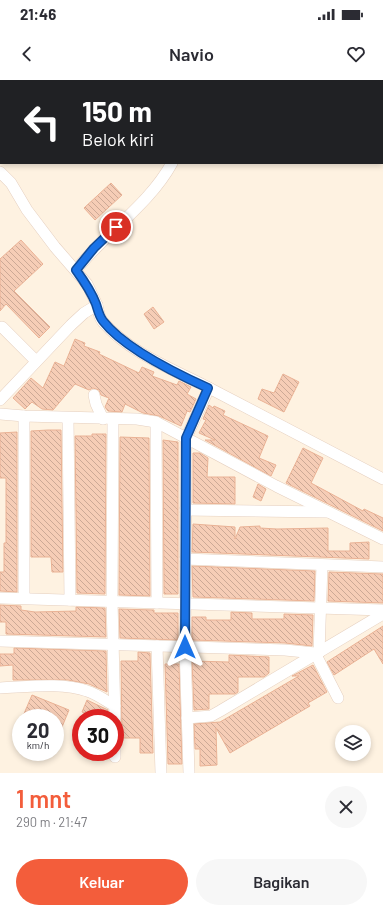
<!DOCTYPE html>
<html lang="id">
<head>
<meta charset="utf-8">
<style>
	body { margin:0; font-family:Barlow,sans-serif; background:#f7f7f7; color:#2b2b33; height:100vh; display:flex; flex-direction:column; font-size:15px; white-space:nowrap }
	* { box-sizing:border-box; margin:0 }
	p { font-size:13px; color:#7c7c81 }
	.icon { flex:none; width:22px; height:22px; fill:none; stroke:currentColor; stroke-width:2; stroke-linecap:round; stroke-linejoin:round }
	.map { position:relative; height:693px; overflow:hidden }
	.drawer { display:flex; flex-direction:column; background:#fff; flex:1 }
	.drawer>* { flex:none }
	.top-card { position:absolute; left:0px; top:0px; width:383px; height:84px; box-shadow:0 2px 6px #0003; background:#202124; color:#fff; overflow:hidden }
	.tools { position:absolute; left:335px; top:645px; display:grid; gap:8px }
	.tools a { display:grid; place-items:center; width:36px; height:36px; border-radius:50%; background:#fff; box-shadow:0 2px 6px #0003; font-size:20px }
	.speed { position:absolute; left:12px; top:629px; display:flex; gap:8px; font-size:20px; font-weight:700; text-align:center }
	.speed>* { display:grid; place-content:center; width:52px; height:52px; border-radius:50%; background:#fff; box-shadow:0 2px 6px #0003; line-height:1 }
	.speed small { font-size:10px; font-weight:400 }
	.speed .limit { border:6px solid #d22; background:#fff; color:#111 }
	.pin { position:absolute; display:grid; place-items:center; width:34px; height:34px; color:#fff; margin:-17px; border:2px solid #fff; border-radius:50%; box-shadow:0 1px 4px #0007 }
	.me { position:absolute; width:44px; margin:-22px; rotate:0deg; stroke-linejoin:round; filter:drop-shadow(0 0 3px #0008) }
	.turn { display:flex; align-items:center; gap:14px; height:84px; padding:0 16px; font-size:18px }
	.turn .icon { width:52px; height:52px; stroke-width:2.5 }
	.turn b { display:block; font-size:28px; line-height:34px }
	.round { display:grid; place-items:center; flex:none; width:42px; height:42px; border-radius:21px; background:#f7f7f7 }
	.headline { display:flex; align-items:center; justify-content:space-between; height:68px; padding:0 16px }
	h1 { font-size:24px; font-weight:600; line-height:30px; color:#f35d3b }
	.button { display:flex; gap:8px; margin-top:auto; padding:8px 16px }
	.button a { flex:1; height:46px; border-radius:24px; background:#f35d3b; color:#fff; font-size:16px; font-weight:600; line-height:46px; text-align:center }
	.button a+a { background:#f7f7f7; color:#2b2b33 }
	.status { display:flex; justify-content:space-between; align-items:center; height:28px; padding:0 20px; background:#fff; direction:ltr }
	.status svg { height:11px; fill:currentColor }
	header { display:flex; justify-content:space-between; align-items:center; height:52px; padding:0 16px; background:#fff; font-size:18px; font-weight:600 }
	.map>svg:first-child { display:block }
	.building { fill:url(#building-back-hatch); stroke:#eab295 }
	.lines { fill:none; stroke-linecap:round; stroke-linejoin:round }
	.street-casing { stroke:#e5cfbf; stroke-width:12 }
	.street { stroke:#fff; stroke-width:11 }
	.route-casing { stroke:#114b97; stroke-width:10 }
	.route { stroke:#1a73e8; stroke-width:7 }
</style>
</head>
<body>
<div class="status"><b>21:46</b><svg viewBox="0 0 49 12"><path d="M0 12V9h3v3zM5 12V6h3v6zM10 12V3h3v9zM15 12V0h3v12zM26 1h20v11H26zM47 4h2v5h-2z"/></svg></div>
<header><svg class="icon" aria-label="back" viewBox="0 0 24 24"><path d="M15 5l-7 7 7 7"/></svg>Navio<svg class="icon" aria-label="heart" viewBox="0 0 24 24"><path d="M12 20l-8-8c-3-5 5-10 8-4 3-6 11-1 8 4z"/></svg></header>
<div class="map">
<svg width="383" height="693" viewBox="0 0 383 693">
	<defs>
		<pattern id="building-back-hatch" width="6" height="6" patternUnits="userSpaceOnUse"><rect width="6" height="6" fill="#f6cdb6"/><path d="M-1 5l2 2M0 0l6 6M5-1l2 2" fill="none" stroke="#cca996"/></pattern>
	</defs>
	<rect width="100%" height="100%" fill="#fef2e1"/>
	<g class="building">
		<path d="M111 103 122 115 95 140 84 128Z"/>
		<path d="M21 160 43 184 14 211 50 247 39 258 6 224 0 231V179Z"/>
		<path d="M153 227 164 242 154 249 144 234Z"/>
		<path d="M75 259 85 263 84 266 100 272 99 274 139 293 142 287 154 292 152 296 177 305 179 301 191 307 187 314 196 319 190 332 187 331 181 346 159 336 143 333 125 324 122 332 108 331 105 327 109 318 101 315 99 310 93 308 89 310 75 304 53 330 42 329 32 322 25 329 13 318 31 298 43 308 55 282 64 286Z"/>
		<path d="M283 294 299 302 284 332 258 319 262 309 274 313Z"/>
		<path d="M209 325 213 328 214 326 225 331 223 335 268 356 259 378 276 385 271 396 205 360H215L199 353 206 340 203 339Z"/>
		<path d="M48 350H61L63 492H52L51 477H31V351Z"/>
		<path d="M17 352V512L0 511V492H4V463H6V398H0V353Z"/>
		<path d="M92 354H106L105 514 77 513 75 356H92Z"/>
		<path d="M120 357 149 358 150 516 119 515Z"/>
		<path d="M163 360 178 362V514H164Z"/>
		<path d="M303 368 323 378 311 403 363 431 364 429 383 438V451L286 403Z"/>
		<path d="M193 373H200L208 378 207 397H235V424L193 423Z"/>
		<path d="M258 404 266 409 261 421 253 417Z"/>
		<path d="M193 444 235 447V459L240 447 260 446V448L277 449 328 448V471H350V463L369 462V479L192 472Z"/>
		<path d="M192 486 315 491 314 521 193 517Z"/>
		<path d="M329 492 383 494V523L328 521Z"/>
		<path d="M0 525 21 526V530L35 532 76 531V527L105 528 106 557 6 554V542H0Z"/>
		<path d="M119 529 154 530V533H178V560L120 558Z"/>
		<path d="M231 532 252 533V539H284V534L313 535 312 566 285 563 192 560V537H206V540H231Z"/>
		<path d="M383 546V584L374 569 334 595 327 582Z"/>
		<path d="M14 568 106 571 107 612 89 604 68 600H13V585L0 586V574H14Z"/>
		<path d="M138 572 150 573 153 673H140V658H122L121 581H138Z"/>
		<path d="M229 575 269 577V593L264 597H238V612L235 614H209V629L194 630 192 581 229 582Z"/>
		<path d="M165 584H179L182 684H168Z"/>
		<path d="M313 585 327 612 308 623 310 626 230 673 216 648 217 685 200 686V669H195L194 644 220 642 299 596H292Z"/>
		<path d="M32 615 69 630 55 664V638H29L23 636Z"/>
		<path d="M87 620 108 630 105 638H95L82 632Z"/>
	</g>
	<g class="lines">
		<defs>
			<g id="street">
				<path d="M0 92 11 103 27 130 55 167 87 204 97 225"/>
				<path d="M76 190C105 153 149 125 172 83"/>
				<path d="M2 247 36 281"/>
				<path d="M94 315 96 324 103 339"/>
				<path d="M0 320 71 245 84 233 97 225C98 231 99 237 103 242 131 274 175 290 211 309 268 339 325 369 383 399"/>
				<path d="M0 334 24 336 137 339 156 342 276 406 383 459"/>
				<path d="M68 338 70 520"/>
				<path d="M113 340 112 521 115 638"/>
				<path d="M156 342 157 523"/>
				<path d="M185 430 326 432"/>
				<path d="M185 479 383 487"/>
				<path d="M0 518 383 530"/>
				<path d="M24 518V336"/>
				<path d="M0 561 285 570 315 573 338 618"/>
				<path d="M157 566 161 693"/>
				<path d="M319 573 322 485"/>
				<path d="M0 608C26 607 63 602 87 611 97 614 106 621 115 626"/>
				<path d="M187 638 211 636 220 631 383 534"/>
				<path d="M115 646V677"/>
				<path d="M189 693 185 567 186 358 209 308"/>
			</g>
		</defs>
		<use href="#street" class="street-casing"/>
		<use href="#street" class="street"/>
	</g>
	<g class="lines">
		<defs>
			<path id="route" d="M116 147 94 168 76 190C84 201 91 211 96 224 98 230 99 236 103 241 124 268 177 294 208 308L186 358 185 567"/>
		</defs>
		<use href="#route" class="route-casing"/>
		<use href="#route" class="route"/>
	</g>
</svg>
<div class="tools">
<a><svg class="icon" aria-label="layers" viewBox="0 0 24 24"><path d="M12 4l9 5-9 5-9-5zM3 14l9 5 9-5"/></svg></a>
</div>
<div class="speed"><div>20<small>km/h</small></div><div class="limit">30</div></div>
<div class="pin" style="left:116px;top:147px;background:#d93025"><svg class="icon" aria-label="arrive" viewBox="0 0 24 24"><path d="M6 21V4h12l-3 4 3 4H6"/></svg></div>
<svg class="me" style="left:185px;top:567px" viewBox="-20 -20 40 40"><path d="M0-17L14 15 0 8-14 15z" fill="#1a73e8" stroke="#fff" stroke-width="4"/></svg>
<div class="top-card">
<div class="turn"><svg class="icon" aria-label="left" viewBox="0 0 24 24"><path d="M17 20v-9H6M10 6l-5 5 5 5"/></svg><div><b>150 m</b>Belok kiri</div></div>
</div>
</div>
<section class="drawer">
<div class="headline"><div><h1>1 mnt</h1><p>290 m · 21:47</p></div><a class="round"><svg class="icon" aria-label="close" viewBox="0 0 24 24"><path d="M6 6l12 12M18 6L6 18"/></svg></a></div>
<div class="button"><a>Keluar</a><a>Bagikan</a></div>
</section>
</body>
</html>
